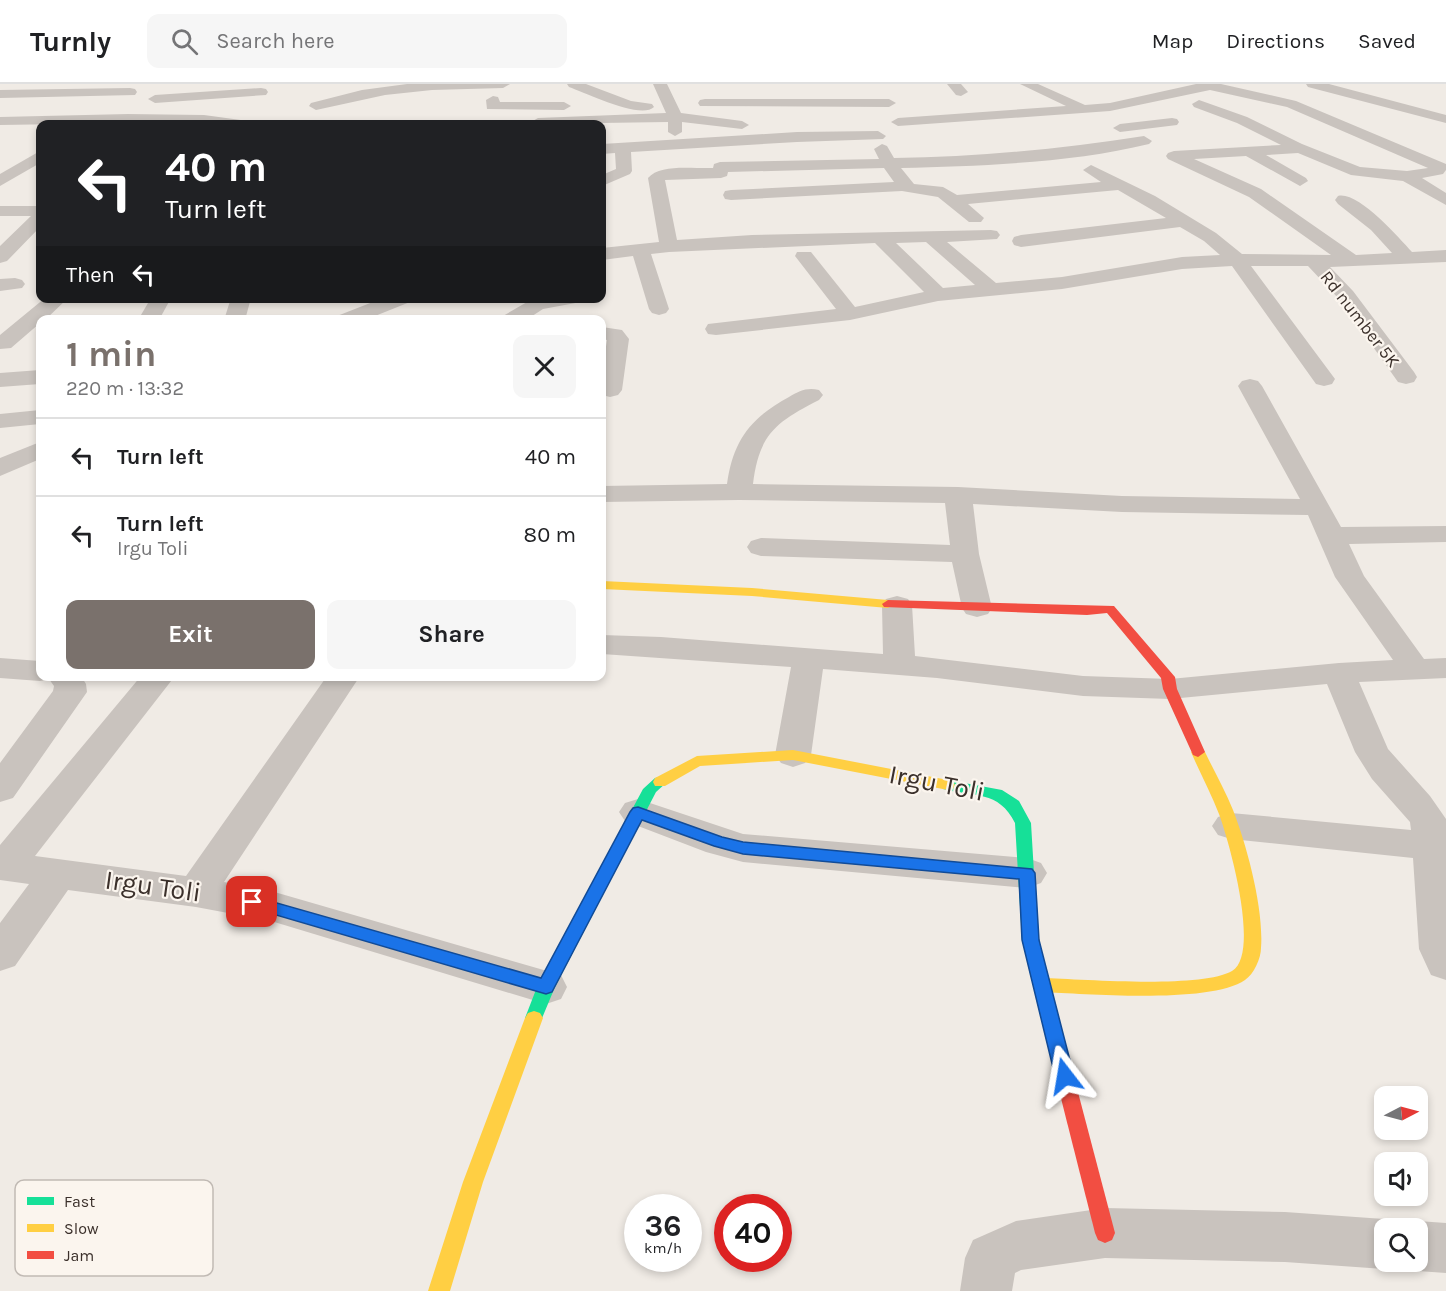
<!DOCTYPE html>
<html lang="en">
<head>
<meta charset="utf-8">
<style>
	body { margin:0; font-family:Karla,sans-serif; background:#f6f6f6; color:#202124; height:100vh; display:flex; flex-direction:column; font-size:22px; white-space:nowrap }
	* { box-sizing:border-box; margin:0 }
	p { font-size:20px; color:#757577 }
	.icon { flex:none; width:33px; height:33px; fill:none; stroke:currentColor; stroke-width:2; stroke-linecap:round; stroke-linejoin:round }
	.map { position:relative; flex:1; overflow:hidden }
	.details { position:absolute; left:36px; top:231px; width:570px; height:366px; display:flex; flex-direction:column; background:#fff; border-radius:12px; box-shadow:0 3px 9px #0003 }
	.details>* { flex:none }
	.banner { position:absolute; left:36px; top:36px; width:570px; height:183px; border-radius:12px; box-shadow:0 3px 9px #0003; background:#202124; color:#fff; overflow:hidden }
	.needle { width:39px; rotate:84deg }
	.buttons { position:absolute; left:1374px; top:1002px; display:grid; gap:12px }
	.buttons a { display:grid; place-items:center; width:54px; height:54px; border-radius:12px; background:#fff; box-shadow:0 3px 9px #0003; font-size:30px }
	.speed { position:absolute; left:624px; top:1110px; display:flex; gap:12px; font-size:30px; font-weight:700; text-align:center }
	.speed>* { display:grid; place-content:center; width:78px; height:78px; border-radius:50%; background:#fff; box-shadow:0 3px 9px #0003; line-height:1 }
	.speed small { font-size:15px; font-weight:400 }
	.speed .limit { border:9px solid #d22; background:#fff; color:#111 }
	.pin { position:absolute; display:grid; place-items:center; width:51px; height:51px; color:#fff; margin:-26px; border-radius:12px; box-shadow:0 3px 9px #0006 }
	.me { position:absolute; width:66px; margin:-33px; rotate:346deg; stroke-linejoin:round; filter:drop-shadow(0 0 4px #0008) }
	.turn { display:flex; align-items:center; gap:21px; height:126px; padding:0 30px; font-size:27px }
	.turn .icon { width:78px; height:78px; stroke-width:2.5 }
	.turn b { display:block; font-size:42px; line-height:51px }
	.then { display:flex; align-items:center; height:57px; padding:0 30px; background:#0003; gap:12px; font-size:22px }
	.round { display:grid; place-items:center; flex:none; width:63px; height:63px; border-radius:12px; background:#f6f6f6 }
	.head { display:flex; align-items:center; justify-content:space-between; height:102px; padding:0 30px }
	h1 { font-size:36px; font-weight:700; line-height:45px; color:#7a716c }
	.primary-button { display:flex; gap:12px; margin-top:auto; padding:12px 30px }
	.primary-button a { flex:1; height:69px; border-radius:12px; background:#7a716c; color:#fff; font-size:24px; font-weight:700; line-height:69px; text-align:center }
	.primary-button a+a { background:#f6f6f6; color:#202124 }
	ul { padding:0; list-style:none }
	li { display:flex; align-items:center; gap:18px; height:78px; padding:0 30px; border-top:2px solid #e0e0e0 }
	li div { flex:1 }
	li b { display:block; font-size:22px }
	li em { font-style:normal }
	header { display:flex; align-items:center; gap:36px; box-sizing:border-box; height:84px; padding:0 30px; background:#fff; border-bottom:2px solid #e0e0e0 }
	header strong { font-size:28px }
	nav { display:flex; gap:33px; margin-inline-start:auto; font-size:21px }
	.search { width:420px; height:54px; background:#f6f6f6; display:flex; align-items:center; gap:15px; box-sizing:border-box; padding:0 21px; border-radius:12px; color:#757577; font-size:22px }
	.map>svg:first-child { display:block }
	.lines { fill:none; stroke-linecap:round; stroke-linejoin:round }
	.street { fill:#c9c3be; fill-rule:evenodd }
	.fast { fill:#16e098; fill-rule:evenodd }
	.slow { fill:#ffcf43; fill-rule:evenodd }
	.jam { fill:#f24e42; fill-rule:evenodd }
	.route { fill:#1a73e8; stroke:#114b97; stroke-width:1.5 }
	.labels { text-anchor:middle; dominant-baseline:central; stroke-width:4.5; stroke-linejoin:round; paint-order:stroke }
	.far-street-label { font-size:18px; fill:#3b302b; stroke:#fbf5ee }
	.near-street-label { font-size:27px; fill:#3b302b; stroke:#fbf5ee }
	.key { fill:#fbf5ee; stroke:#c1bab4; stroke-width:1.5 }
	.key-label { font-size:16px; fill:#3b302b }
</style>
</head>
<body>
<header>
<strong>Turnly</strong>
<div class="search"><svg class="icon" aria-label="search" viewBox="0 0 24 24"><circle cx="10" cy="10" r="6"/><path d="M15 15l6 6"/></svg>Search here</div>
<nav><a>Map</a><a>Directions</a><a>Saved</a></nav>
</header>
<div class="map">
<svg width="1446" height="1207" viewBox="0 0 1446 1207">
	<rect width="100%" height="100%" fill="#f0ebe5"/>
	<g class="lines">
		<g class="street">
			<path d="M407 0H510L503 4 432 6 385 11 316 26 309 22 311 19 362 6Z"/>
			<path d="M567 0H586L631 17 652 20 654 23C641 36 586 9 569 3Z"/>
			<path d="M653 0H667L681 29 742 37 749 41 742 45 682 38V48L675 52 668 48V38L532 40 531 38 538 34 666 29Z"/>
			<path d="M947 0H961L968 8 961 12 956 11Z"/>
			<path d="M1020 0H1038L1085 21 1110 19 1196 0H1221L1296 17 1446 80V86L1443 90 1422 94 1446 109V121L1403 97 1351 91 1298 69 1266 71 1306 94 1308 97 1300 102 1246 72 1194 75 1261 105 1356 171 1392 169 1371 146 1338 120 1335 116 1338 112C1358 107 1398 153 1412 168L1446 166V178L1330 183 1353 207 1414 288 1417 293 1414 298 1406 300 1398 298 1339 215 1308 182H1251L1335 295 1332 300 1324 302 1316 300 1232 182 1182 185 1062 205 938 217 850 236 716 251 708 250 705 245 708 240 836 225 795 172 797 168H811L855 223 924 208 875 159 669 168 651 170 669 225 666 229 659 231 652 229 649 225 633 172 602 176V164L659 158 648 94C660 79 695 85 713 84L714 80 720 78 879 75 874 65 882 60 887 62 894 74C978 73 1061 65 1144 52L1152 57 1149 60C1072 79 980 82 901 84L914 100 943 103 957 111 1101 98 1083 86 1091 81 1155 112 1216 149 1242 170 1331 171 1249 113 1168 75 1166 72 1168 69 1174 67 1281 61 1237 39 1194 23 1192 20 1199 16 1247 33 1302 60 1360 83 1407 87 1428 84 1287 23 1210 6 1110 27 898 42 891 38 898 34 1066 22ZM884 84 894 98 731 106 725 107 723 111 725 115 731 116 902 107 938 113 969 138H981L984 134 968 120 1118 106 1166 134 1021 151 1014 153 1012 157 1014 161 1021 163 1180 143 1204 157 1220 171 1182 173 1062 193 996 199 947 158 997 155 1000 151 997 147 991 146 752 151 677 156 665 96 721 94 727 92 728 88ZM926 158 975 201 943 204 896 159Z"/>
			<path d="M1306 0H1329L1446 31V39L1308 3Z"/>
			<path d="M130 4 135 5 137 8 135 11 0 14V6Z"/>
			<path d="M261 4 266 5 268 8 266 11 155 19 148 15 155 11Z"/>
			<path d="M493 12 498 13 500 18H564L571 22 564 26 487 25 486 16Z"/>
			<path d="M705 15H889L896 19 889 23 700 22 698 19 700 16Z"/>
			<path d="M128 30 204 31 248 37 250 40 128 39 0 41V33Z"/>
			<path d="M1172 34 1177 35 1179 38 1177 41 1120 48 1113 44 1120 40Z"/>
			<path d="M878 47 886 52 883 55 797 58 631 68 632 87 630 90 602 102V91L616 85 615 69 602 70V60L797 48Z"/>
			<path d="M40 67V79L0 102V90Z"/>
			<path d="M0 122H40V143L7 177 0 179V162L31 132H0Z"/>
			<path d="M15 194 22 196 25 200 22 204 0 207V195Z"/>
			<path d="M45 214H68L45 236H40V239L11 264 0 265V251Z"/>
			<path d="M151 214H171L159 236H138Z"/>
			<path d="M231 214H251L245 236H224Z"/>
			<path d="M383 214H413L410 218 365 236H334L337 232Z"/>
			<path d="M534 214H584L581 218 543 225 526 236H500L503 232Z"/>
			<path d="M602 243 622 246 629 255 622 306 618 311 610 313 602 311V288L607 256 602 255Z"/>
			<path d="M40 286V300L0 303V289Z"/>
			<path d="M1250 295 1258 297 1262 302 1341 443 1446 442V458L1349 460 1364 492 1424 575 1446 574V594L1359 598 1388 665 1430 712 1446 735V896L1431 891 1419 865 1413 774 1231 755 1218 751 1212 742 1218 733 1231 729 1411 746 1410 738 1372 695 1355 668 1327 600 1170 615 1083 612 937 594 823 585 811 671 805 679 793 683 781 679 775 671 791 583 602 570V551L661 553 883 570 882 521 886 515 897 512 908 515 912 521 915 572 1083 592 1170 595 1339 579 1393 576 1335 493 1308 431 1122 428 973 420 979 470 992 524 988 530 977 533 966 530 962 524 952 478 761 472 751 469 747 463 751 457 761 454 950 461 945 419 739 416 602 418V402L727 400C733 357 750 334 789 313 799 307 807 303 819 306L823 311 819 316C776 338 759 350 753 400L958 403 1122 412 1300 415 1238 302 1242 297Z"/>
			<path d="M40 326V340L0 344V330Z"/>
			<path d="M40 358V375L0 392V374Z"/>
			<path d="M0 574 40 577V592H81L86 600 87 608 13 714 0 718V679L53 607 54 602 49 595 40 597 0 594Z"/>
			<path d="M141 592H175L35 772 186 792 327 592H360L224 798 271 807 561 891 567 903 561 915 546 920 271 837 196 823 68 806 15 882 0 887V839L29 800 0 796V761Z"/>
			<path d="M638 715 743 750 1027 774 1041 779 1047 789 1041 799 1027 804 743 778 706 768 625 737 619 728 625 719Z"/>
			<path d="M1105 1124 1285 1128 1384 1135 1402 1143 1418 1137 1446 1139V1189L1418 1187 1399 1179 1384 1185 1285 1178 1105 1174 1021 1186 1015 1189 1012 1207H960L965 1174 973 1156 1016 1137ZM1384 1144H1418V1178H1384Z"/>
		</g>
		<g class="fast">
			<path d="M660 693 665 694 667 698 656 708 555 903 540 939 534 941 528 939 525 934 537 903 643 705 655 694Z"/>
			<path d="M948 696 1002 706 1019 717 1031 739 1038 856 1064 955 1061 960 1055 963 1049 960 1046 955 1022 856 1015 739C999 706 973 713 943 705L941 701 943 697Z"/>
		</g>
		<g class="slow">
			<path d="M602 497 752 504 888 516 894 520 888 524 752 512 602 505Z"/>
			<path d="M1198 663 1205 668C1214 687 1225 706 1233 726 1247 762 1264 825 1261 864 1261 874 1254 890 1245 896 1211 920 1087 910 1042 908L1036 906 1033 901 1036 896 1042 894C1081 895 1201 905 1232 887 1261 870 1229 757 1219 730 1211 709 1200 689 1191 668Z"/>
			<path d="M793 666 948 696 953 697 955 701 953 705 948 706 793 676 700 682 665 702H655L653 698 655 694 697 672Z"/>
			<path d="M534 927 540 929 543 934 483 1098 450 1207H428L463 1098 525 934 528 929Z"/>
		</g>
		<g class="jam">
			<path d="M888 516 1114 522 1175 593 1177 605 1205 668 1198 673 1193 671 1163 605 1161 594 1107 529 1087 531 884 523 882 520Z"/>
			<path d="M1055 947 1061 950 1064 955 1115 1149 1112 1156 1105 1159 1098 1156 1095 1149 1046 955 1049 950Z"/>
		</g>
	</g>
	<path class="route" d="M638 723 722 753 743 758 1032 785 1035 789 1039 856 1074 992 1072 997 1065 1000 1058 997 1055 992 1022 856 1019 795 743 770 714 762 642 736 552 908 546 910 252 824 246 823 244 818 246 814 252 812 541 894 630 728 633 724Z"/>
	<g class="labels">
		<g class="far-street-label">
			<text transform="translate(1360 235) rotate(52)">Rd number 5K</text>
		</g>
		<g class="near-street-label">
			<text transform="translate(937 699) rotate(11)">Irgu Toli</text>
			<text transform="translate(153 802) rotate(8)">Irgu Toli</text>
		</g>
	</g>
	<rect x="15" y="1096" width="198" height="96" rx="9" class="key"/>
	<rect x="27" y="1113" width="27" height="8" fill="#16e098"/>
	<rect x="27" y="1140" width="27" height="8" fill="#ffcf43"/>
	<rect x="27" y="1167" width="27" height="8" fill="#f24e42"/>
	<g class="key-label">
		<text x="64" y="1123">Fast</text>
		<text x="64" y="1150">Slow</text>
		<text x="64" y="1177">Jam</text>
	</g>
</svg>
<div class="buttons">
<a><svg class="needle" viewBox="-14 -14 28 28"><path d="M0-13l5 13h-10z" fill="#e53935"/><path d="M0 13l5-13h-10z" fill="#757577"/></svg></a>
<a><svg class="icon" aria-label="sound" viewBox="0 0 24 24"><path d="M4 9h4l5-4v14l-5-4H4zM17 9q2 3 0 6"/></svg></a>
<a><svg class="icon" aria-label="search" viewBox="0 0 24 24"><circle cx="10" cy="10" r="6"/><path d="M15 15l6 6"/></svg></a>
</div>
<div class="speed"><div>36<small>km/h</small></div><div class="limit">40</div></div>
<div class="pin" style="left:252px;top:818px;background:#d93025"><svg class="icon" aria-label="arrive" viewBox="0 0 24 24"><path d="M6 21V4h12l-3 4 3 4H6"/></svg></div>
<svg class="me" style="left:1065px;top:992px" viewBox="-20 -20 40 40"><path d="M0-17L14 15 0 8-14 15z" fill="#1a73e8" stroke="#fff" stroke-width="4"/></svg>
<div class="banner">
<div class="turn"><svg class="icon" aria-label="left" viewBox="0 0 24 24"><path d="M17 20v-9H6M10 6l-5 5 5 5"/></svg><div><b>40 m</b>Turn left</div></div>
<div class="then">Then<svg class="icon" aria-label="left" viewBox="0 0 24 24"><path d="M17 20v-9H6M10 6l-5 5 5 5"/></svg></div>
</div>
<section class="details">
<div class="head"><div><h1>1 min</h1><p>220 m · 13:32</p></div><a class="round"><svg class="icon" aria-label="close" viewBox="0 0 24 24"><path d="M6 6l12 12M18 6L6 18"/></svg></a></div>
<ul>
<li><svg class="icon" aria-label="left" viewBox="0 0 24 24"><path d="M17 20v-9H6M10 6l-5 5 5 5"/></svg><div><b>Turn left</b></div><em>40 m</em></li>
<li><svg class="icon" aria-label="left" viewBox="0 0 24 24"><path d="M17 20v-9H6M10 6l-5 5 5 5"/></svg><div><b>Turn left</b><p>Irgu Toli</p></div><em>80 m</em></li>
</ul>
<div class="primary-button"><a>Exit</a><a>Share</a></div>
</section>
</div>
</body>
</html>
